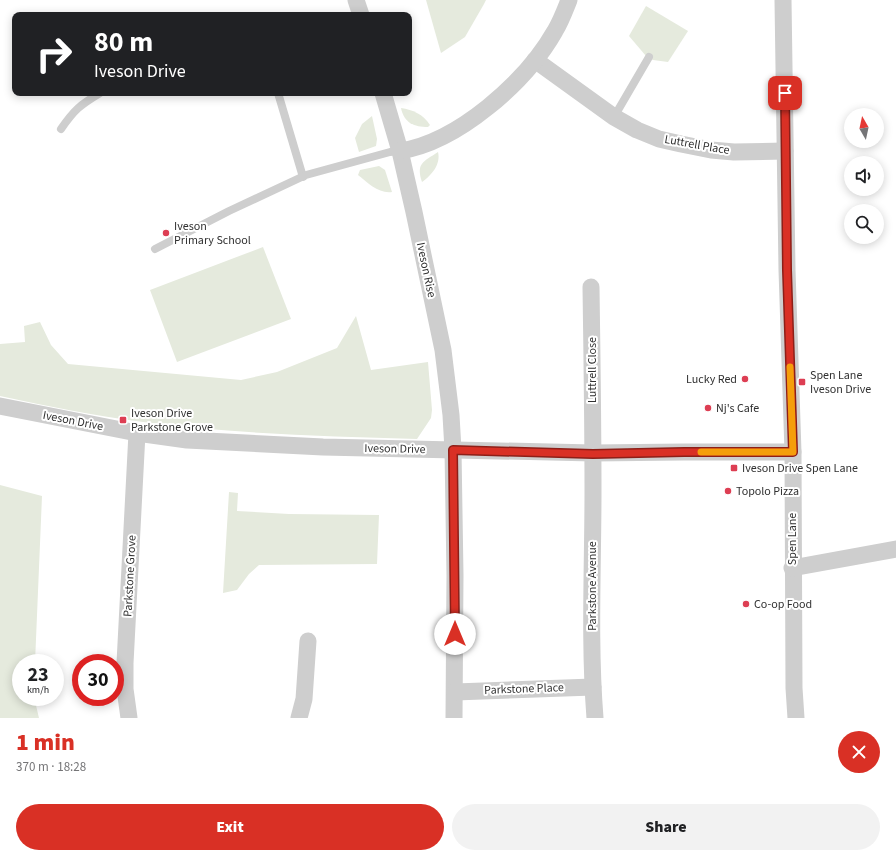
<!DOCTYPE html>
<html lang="en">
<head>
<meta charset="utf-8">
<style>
	body { margin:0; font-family:"Source Sans 3",sans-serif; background:#f2f2f2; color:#202124; height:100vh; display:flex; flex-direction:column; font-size:15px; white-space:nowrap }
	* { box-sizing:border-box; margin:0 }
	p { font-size:13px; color:#757577 }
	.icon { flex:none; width:22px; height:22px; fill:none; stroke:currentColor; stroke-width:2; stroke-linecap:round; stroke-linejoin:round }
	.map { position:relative; height:718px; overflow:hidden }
	.details { display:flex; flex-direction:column; background:#fff; flex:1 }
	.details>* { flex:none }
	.banner { position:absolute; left:12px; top:12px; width:400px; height:84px; border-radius:8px; box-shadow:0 2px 10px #0003; background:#202124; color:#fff; overflow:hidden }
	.needle { width:26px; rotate:351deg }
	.fabs { position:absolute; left:844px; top:108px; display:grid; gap:8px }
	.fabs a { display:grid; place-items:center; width:40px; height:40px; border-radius:50%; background:#fff; box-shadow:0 2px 10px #0003; font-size:20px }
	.speed { position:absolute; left:12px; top:654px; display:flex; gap:8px; font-size:20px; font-weight:700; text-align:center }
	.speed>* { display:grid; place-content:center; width:52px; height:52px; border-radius:50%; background:#fff; box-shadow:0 2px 10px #0003; line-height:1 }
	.speed small { font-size:10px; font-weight:400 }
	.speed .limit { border:6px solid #d22; background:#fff; color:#111 }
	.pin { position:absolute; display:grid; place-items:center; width:34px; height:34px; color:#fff; margin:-17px; border-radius:8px; box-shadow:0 2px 6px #0006 }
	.me { position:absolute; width:44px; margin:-22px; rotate:0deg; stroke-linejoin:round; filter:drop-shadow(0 0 3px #0008) }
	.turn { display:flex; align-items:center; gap:14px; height:84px; padding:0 16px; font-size:18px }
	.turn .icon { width:52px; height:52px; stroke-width:2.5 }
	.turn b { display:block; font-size:28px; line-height:34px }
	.round { display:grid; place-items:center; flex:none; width:42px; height:42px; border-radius:21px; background:#f2f2f2 }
	.overview { display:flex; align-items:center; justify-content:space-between; height:68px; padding:0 16px }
	h1 { font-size:24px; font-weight:800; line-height:30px; color:#d93025 }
	.button { display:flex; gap:8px; margin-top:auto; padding:8px 16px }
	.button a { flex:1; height:46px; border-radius:24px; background:#d93025; color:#fff; font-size:16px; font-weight:800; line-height:46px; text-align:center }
	.button a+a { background:#f2f2f2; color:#202124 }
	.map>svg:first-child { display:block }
	.green { fill:#e5eadd }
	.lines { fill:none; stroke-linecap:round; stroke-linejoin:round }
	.lane { stroke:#cecece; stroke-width:8 }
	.street { stroke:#cecece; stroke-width:17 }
	.route-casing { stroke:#8d1f18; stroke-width:10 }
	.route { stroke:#d93025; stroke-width:7 }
	.slow { stroke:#f59e0b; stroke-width:7 }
	.poi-dot { fill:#dd3e53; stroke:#fff; stroke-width:1.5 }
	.labels { text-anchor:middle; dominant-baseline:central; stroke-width:4; stroke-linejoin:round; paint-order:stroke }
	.street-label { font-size:12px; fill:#313131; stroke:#fff }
	.poi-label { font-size:12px; fill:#313131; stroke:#fff; text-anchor:start }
</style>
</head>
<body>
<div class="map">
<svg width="896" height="718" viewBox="0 0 896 718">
	<rect width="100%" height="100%" fill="#fff"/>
	<g class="green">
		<path d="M426 0H486L484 4 465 37 441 53Z"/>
		<path d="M646 6 688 31 668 62 653 60 646 56 629 36Z"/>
		<path d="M401 108C413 110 423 114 430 125L428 127C414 127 404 123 401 108Z"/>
		<path d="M372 116 377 139 376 146 359 152 355 138 362 124Z"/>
		<path d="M438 152C441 164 432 175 422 182 416 163 423 162 438 152Z"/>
		<path d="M379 166 385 170 392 192C379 194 368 183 358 175L360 170Z"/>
		<path d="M263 247 291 319 177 362 150 290Z"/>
		<path d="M356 316 371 370 428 362 432 410 431 418 417 439C326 436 234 434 143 422 95 416 47 406 0 396V344L25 342 24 326 40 322 51 345 68 364 241 380 277 372 337 348Z"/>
		<path d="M0 485 42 496 35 663H21V697H34L39 718H0Z"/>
		<path d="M229 492 238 493 237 511 289 514 379 515 377 564 259 565 249 574 237 590 223 593Z"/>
	</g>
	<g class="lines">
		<g class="lane">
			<path d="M278 93 303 177"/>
			<path d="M614 117 649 57"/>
			<path d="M61 129C74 110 80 105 100 93"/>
			<path d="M155 249 229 211 306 175 390 152 400 151"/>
		</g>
		<g class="street">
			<path d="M356 0 361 15"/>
			<path d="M783 0 787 270 793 452 794 688 796 718"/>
			<path d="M535 60 614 117 637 130 659 139 681 144 711 150 734 152 785 151"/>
			<path d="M383 93 400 151 414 212 443 350 451 415 453 450 455 575 454 718"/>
			<path d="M400 151C458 142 526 82 555 31 561 21 565 10 569 0"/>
			<path d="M591 287C592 355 593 423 593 491 593 566 589 642 595 718"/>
			<path d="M0 406 137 433 187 440 323 447 593 453 684 452H793"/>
			<path d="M792 568 896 549"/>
			<path d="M455 692 593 687"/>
			<path d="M129 718 125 689V663L137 433"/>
			<path d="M299 718 304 699 308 641"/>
		</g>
	</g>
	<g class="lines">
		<defs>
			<path id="route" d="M455 634 453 450 593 454 684 452H793L787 270 785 93"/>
		</defs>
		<use href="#route" class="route-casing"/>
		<use href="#route" class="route"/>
		<path class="slow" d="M701 452H793L790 367"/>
	</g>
	<g class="poi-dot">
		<circle cx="166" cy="233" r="4"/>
		<circle cx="745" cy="379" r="4"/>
		<rect x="798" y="378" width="8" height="8" rx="2"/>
		<circle cx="708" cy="408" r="4"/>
		<rect x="119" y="416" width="8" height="8" rx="2"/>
		<rect x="730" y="464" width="8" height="8" rx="2"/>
		<circle cx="728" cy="491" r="4"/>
		<circle cx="746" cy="604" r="4"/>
	</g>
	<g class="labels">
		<g class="street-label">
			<text transform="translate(697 145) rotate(10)">Luttrell Place</text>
			<text transform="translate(426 270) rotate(78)">Iveson Rise</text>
			<text transform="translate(592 370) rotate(-90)">Luttrell Close</text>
			<text transform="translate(73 421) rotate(11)">Iveson Drive</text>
			<text transform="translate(395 449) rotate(1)">Iveson Drive</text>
			<text transform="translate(792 539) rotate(-90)">Spen Lane</text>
			<text transform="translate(130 576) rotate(-87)">Parkstone Grove</text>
			<text transform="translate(592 586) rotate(-90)">Parkstone Avenue</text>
			<text transform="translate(524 689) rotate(-2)">Parkstone Place</text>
		</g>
		<g class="poi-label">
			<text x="174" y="226">Iveson<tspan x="174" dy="14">Primary School</tspan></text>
			<text x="810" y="375">Spen Lane<tspan x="810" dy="14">Iveson Drive</tspan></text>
			<text x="737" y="379" text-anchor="end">Lucky Red</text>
			<text x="716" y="408">Nj's Cafe</text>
			<text x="131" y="413">Iveson Drive<tspan x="131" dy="14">Parkstone Grove</tspan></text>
			<text x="742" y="468">Iveson Drive Spen Lane</text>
			<text x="736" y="491">Topolo Pizza</text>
			<text x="754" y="604">Co-op Food</text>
		</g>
	</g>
</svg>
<div class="fabs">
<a><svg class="needle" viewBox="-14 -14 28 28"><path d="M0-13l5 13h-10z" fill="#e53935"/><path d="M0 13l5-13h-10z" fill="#757577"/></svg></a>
<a><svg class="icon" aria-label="sound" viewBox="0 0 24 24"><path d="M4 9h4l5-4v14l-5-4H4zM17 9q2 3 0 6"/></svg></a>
<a><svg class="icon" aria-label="search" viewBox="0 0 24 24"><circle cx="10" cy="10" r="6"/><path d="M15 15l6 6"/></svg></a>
</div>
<div class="speed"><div>23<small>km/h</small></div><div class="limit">30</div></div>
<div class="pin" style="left:785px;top:93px;background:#d93025"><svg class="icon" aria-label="arrive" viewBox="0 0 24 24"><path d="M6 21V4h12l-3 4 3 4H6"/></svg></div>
<svg class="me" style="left:455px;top:634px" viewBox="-20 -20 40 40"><circle r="19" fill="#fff"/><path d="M0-13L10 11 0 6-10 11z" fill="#d93025"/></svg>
<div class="banner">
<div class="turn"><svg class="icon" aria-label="right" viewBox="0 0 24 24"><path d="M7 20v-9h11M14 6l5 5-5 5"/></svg><div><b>80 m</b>Iveson Drive</div></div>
</div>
</div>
<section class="details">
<div class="overview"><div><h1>1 min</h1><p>370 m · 18:28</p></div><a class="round" style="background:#d93025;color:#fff"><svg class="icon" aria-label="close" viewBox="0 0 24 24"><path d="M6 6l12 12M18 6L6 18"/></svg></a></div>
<div class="button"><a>Exit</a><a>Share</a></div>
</section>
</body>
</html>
